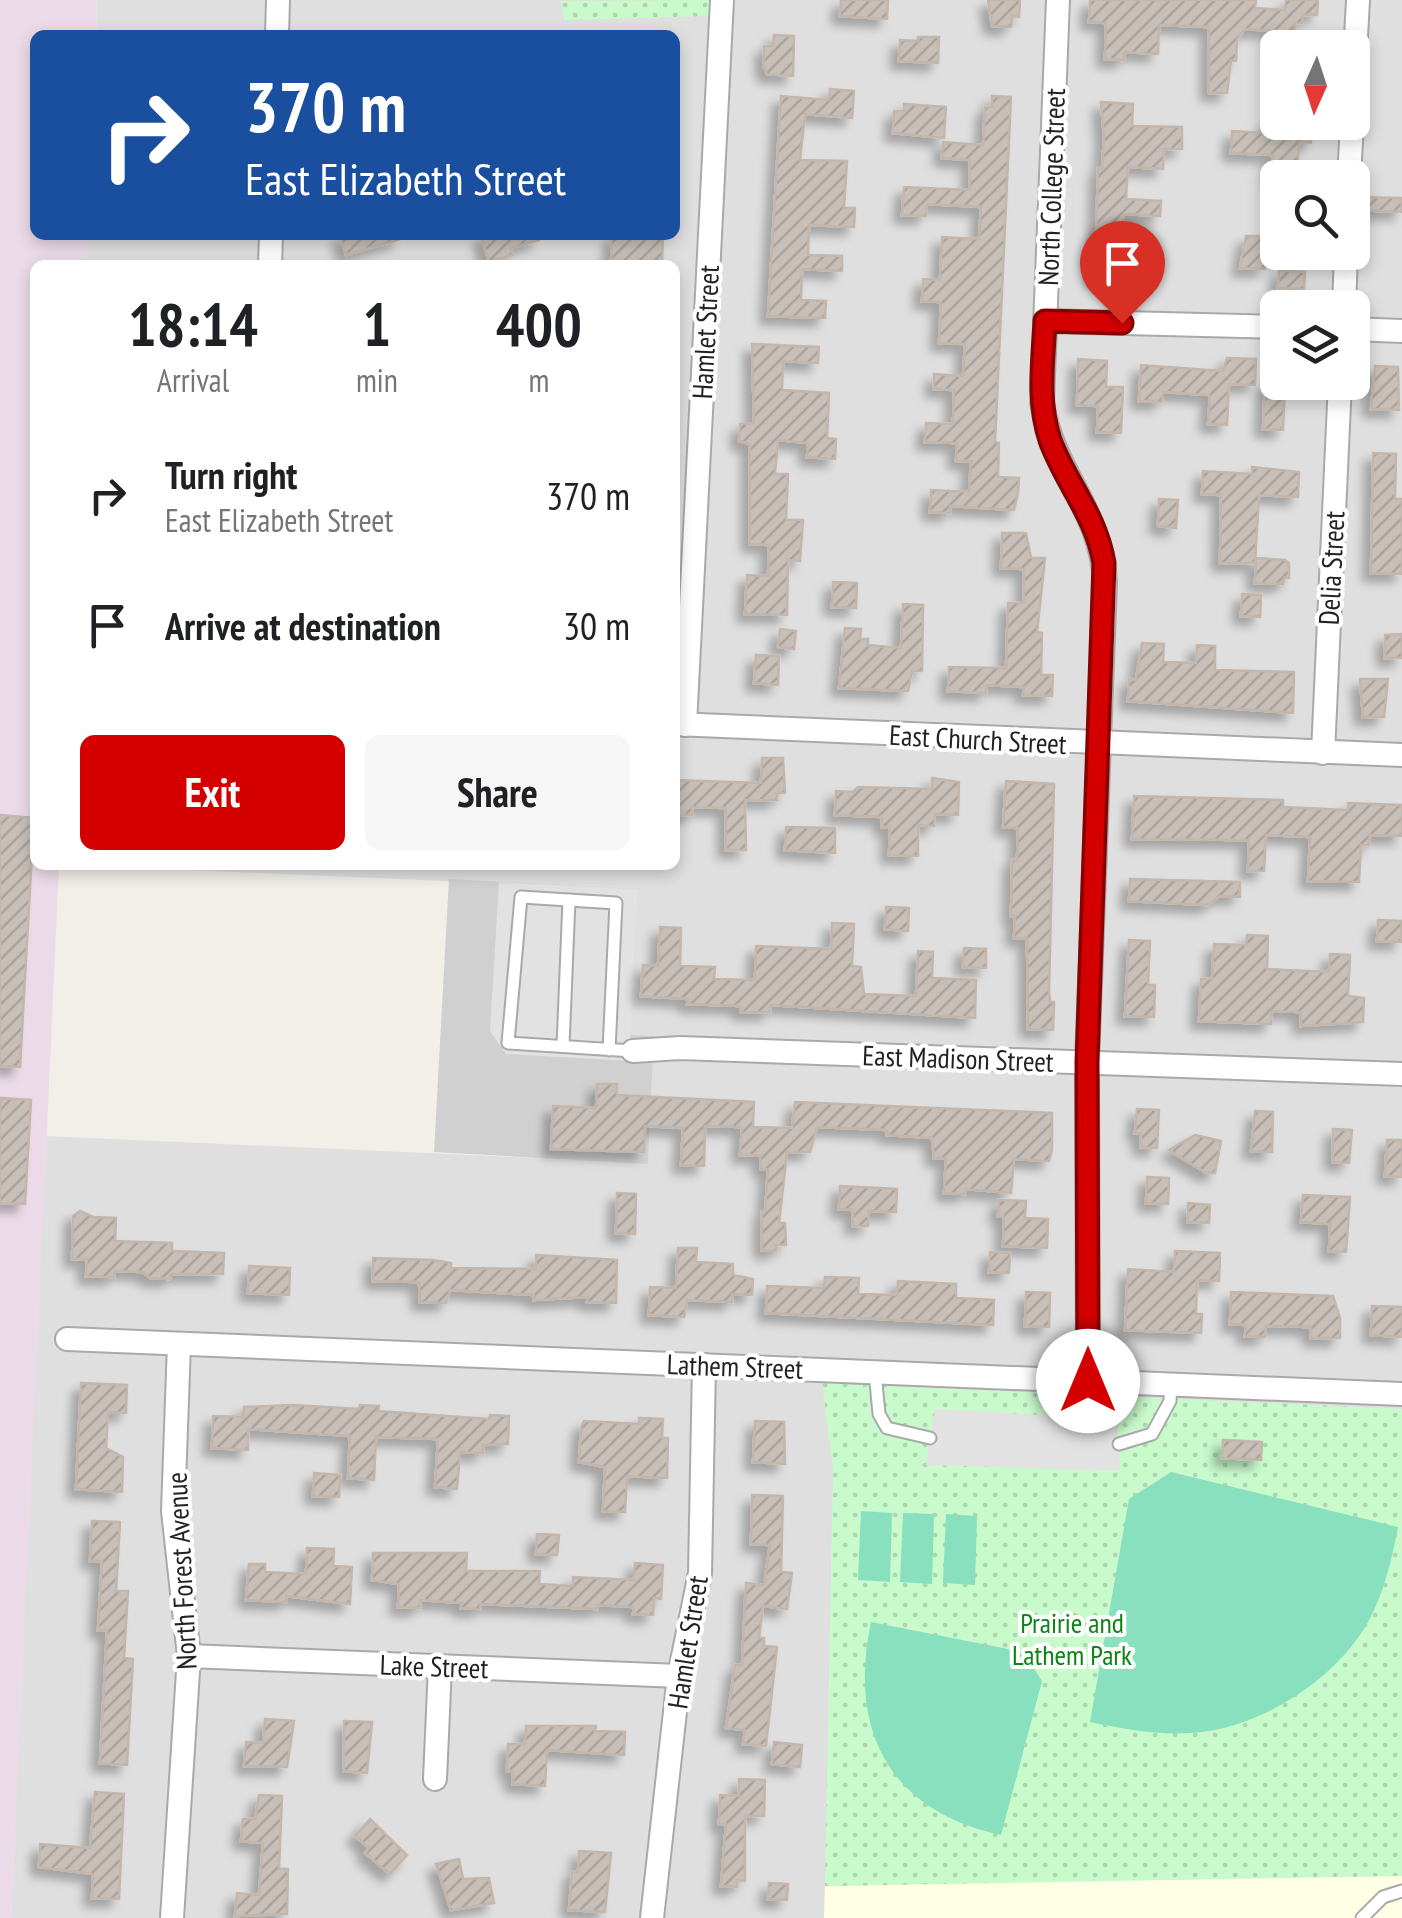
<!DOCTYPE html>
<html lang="en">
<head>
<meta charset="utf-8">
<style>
	body { margin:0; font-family:"PT Sans Narrow",sans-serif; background:#f6f6f6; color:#202124; height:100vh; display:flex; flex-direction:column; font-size:38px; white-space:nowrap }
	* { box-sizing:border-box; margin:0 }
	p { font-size:32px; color:#757577 }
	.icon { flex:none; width:55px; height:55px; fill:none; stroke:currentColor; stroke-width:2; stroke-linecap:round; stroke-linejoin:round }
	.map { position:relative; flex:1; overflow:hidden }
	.side { position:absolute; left:30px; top:260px; width:650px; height:610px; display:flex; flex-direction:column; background:#fff; border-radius:15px; box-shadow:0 5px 15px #0003 }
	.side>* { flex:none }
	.top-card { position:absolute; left:30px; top:30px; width:650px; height:210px; border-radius:15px; box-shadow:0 5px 15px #0003; background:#1a4fa0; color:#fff; overflow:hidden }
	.needle { width:65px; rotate:183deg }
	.buttons { position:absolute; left:1260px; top:30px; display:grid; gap:20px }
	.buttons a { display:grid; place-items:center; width:110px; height:110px; border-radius:15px; background:#fff; box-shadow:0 5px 15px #0003; font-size:50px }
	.pin { position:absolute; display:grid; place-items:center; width:85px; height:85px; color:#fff; margin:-102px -42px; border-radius:50% 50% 50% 0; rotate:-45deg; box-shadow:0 0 10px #0007 }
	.pin .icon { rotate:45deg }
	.me { position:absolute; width:110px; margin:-55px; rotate:0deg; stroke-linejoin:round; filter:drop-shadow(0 0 8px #0008) }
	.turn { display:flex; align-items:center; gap:35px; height:210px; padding:0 50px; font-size:45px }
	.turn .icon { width:130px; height:130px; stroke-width:2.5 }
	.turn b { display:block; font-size:70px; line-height:85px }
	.eta { display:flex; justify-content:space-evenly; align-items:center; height:170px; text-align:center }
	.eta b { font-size:60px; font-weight:600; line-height:70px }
	.button { display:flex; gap:20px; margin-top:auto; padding:20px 50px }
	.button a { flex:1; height:115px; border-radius:15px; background:#d40000; color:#fff; font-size:40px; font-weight:600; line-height:115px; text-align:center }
	.button a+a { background:#f6f6f6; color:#202124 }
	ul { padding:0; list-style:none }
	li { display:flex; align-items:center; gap:30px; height:130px; padding:0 50px }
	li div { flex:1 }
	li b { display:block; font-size:38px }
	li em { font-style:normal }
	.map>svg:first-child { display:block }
	.residential { fill:#e0dfdf; fill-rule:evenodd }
	.industrial { fill:#ebdbe8 }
	.education { fill:#ffffe5 }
	.religious { fill:#d0d0d0 }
	.park { fill:url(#park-dots) }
	.pitch { fill:#88e0be }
	.parking { fill:#e2e2e2 }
	.building { fill:url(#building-hatch); stroke:#c4b6ab; stroke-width:2.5; filter:url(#shadow) }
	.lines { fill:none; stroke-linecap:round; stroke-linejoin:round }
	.service-casing { stroke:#a9a9a9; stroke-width:15 }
	.minor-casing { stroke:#a9a9a9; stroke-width:26 }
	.service { stroke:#fff; stroke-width:11 }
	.minor { stroke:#fff; stroke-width:22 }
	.route-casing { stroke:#8a0000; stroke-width:25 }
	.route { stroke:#d40000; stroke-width:18 }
	.labels { text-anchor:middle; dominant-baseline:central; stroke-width:8; stroke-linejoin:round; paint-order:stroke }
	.street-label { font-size:28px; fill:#222; stroke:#fff }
	.park-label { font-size:28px; fill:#0c8416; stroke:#fff }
</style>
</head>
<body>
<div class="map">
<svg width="1402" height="1918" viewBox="0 0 1402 1918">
	<defs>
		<pattern id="park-dots" width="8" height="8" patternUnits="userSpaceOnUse" patternTransform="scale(2.5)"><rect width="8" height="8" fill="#c8facc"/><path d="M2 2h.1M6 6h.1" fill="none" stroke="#acd6af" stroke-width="1.8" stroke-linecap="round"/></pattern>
		<pattern id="building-hatch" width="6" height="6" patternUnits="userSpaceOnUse" patternTransform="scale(2.5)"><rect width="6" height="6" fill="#c7bfb8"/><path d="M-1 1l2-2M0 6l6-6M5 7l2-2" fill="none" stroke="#aba49e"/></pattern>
		<filter id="shadow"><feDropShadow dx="-8" dy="8" stdDeviation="5" flood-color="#0004"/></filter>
	</defs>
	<rect width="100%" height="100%" fill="#f2efe9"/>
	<path class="residential" d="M97 0H1402V1918H11L45 1136 648 1163 654 1037 630 1035 637 889 69 865H675V265H86L87 235H675V35H96ZM1278 48H1352V122H1278ZM1278 178H1352V252H1278ZM1278 308H1352V382H1278Z"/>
	<path class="industrial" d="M0 0H97L96 35H35V235H87L86 265H35V865H59L11 1918H0Z"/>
	<path class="education" d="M1339 1875 1402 1876V1918H824L825 1886Z"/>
	<path class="religious" d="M449 879 638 889 630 1035 654 1036 648 1164 434 1152Z"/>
	<g class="park">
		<path d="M711 0 710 16 564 20 561 1Z"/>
		<path d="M822 1383 1402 1409V1876L825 1886 833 1469Z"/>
	</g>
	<g class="pitch">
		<path d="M1171 1472 1398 1527C1392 1559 1384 1593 1368 1622 1335 1681 1257 1730 1190 1733 1155 1735 1124 1729 1090 1722L1129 1499Z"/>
		<path d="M861 1511 892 1513 890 1582 858 1580Z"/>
		<path d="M903 1513 934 1514 932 1584 900 1582Z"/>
		<path d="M946 1514 977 1516 975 1585 943 1583Z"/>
		<path d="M871 1622 1023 1652 1042 1681 1001 1835C889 1811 848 1730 871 1622Z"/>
	</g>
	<g class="parking">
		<path d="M499 882 638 889 629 1061 506 1054 490 1031Z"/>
		<path d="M935 1409 1117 1419 1120 1471 926 1465Z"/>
	</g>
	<g class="building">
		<path d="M841 0H888L887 19 840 16Z"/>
		<path d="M988 0H1020L1019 17 1012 16 1011 27 992 26Z"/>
		<path d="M1090 0H1256L1255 8 1285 10 1286 0H1318L1317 15H1303L1302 23H1295L1293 48H1274L1275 31 1245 29 1237 39 1236 61 1231 60 1227 93H1209V27L1159 25 1158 54 1124 52V60L1105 59 1106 23 1089 22Z"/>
		<path d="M774 35 794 36 793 76 767 74 764 67V46H773Z"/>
		<path d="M918 37H939L938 63 899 61 900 40 918 41Z"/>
		<path d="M830 89 854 91 852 118 805 114 800 160 847 161 844 208H855L854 227 809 225 808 255 842 256V271L802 269 801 300 826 301 825 318 768 316 781 96 829 100Z"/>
		<path d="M992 96 1011 97 995 442 999 443 998 477 1019 478 1018 493 1014 510 950 506V513L930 512 931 490 969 492 971 461H956L957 443 925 442 926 423 953 424 954 390 934 389V374L963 376 965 344 939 343 941 302 922 301 923 279 940 280 942 237 979 239 981 207 927 204 926 216 902 215 904 187 970 190V160L942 158 943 142 983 145 985 107H992Z"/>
		<path d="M1101 102 1133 104 1132 126 1182 127V149H1164L1163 169 1128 167 1126 199 1161 201 1160 216 1124 214 1121 246 1159 248 1158 267 1128 265 1127 279 1095 278 1098 168 1102 169 1104 138Z"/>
		<path d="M904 104 946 107 944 138 893 133 894 111H904Z"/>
		<path d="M1267 121 1312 124 1311 143 1299 142 1297 178H1272L1273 155 1231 153 1232 131 1267 133Z"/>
		<path d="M1358 197 1402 198V212L1358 210Z"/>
		<path d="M340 235H400V239L346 255Z"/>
		<path d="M481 235H538L539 240 510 248 513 255 489 262Z"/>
		<path d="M612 235 663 237 662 261 611 265Z"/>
		<path d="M1246 236H1266L1265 269 1240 268Z"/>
		<path d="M1279 270 1305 272 1304 289 1278 288Z"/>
		<path d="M752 344 819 347 818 363 783 361 782 390 829 393 827 438 836 439 835 459 807 457 808 443 778 440 775 474H788L786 520H803L800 561 788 560 787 615 745 614 747 575 768 576 769 545 750 544V444L739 441 740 424 754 423Z"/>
		<path d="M1227 358 1256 359 1255 385 1229 384 1227 425 1208 424 1210 395 1163 392 1162 402 1139 401 1141 365 1223 371Z"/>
		<path d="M1078 359 1107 361 1106 387H1123L1121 433 1097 432 1098 406 1077 405Z"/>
		<path d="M1375 366 1398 367 1399 410 1371 409Z"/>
		<path d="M1265 382H1285L1283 430 1263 429Z"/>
		<path d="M1373 453 1396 454 1395 499H1402V574L1371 573Z"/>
		<path d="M1252 467 1299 472 1298 497 1259 495 1255 563H1220L1221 495 1202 494 1203 471 1252 474Z"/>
		<path d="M1159 499 1178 500 1176 528 1158 526Z"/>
		<path d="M1002 533H1026L1031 558H1045L1037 632 1042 633 1041 675H1053L1052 696 1023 695 1024 687 986 685V693L948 691 949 667 1006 668 1008 603H1024V569L1001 568Z"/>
		<path d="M1256 558 1285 560 1289 563V578H1284L1283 584 1255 583Z"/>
		<path d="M833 582 857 583 856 608 832 607Z"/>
		<path d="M1242 594 1261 595 1260 617 1241 616Z"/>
		<path d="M903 604 923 605 922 671H912L908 691 839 688 845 628 861 629 860 639H868V645L901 648Z"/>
		<path d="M780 629 796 631 794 649 778 647Z"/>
		<path d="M1402 634V658H1385V635Z"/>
		<path d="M1142 643 1164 644 1163 662 1196 663 1197 645 1215 646V670L1294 672 1293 713 1128 701 1129 679 1136 680Z"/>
		<path d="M756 655 779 656 778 685 754 683Z"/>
		<path d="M1360 679H1388L1384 717H1363Z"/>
		<path d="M762 758H783L785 793H777V800H745L746 850H726V808L692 807V815H675V780L761 783Z"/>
		<path d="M932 778 959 782 958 815 935 814 934 826 918 825V856L889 855 890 827H882V817L835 815 836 791 853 792 858 787 932 789Z"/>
		<path d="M1006 781 1054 784 1049 991 1050 1002H1054L1053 1030 1028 1029 1027 938H1014L1015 916H1011L1012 860H1017L1018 828 1003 827Z"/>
		<path d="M1134 796 1283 800V807L1348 810V803L1402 805V836L1370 835 1369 845H1361L1359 882 1308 881 1310 837 1266 835 1264 871H1248L1249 840 1132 839Z"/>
		<path d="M0 815 34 818 20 1067 0 1066Z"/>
		<path d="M786 827 835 828V853L785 850Z"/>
		<path d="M1130 879 1240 882V897L1220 896 1207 905 1129 901Z"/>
		<path d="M886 907 909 908 908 931 885 929Z"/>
		<path d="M1378 920 1402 921 1401 942 1377 941Z"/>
		<path d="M832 923 854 924 852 966 861 967 864 994 916 996 918 951 933 952 932 978 976 980 975 1018 770 1005V1012H741V1006L687 1004 688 999 641 996 643 965 658 966 660 927 681 928 680 966 715 967 714 979 755 980 756 946 831 949Z"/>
		<path d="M1247 935 1268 936 1267 969 1329 972 1330 954 1350 955 1348 996 1364 998 1363 1022 1301 1026V1012L1272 1011 1271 1024 1199 1021 1201 979H1212L1214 944 1246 945Z"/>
		<path d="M1129 940 1150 941 1148 985H1155L1154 1017 1125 1016Z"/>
		<path d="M964 948 986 949V968L963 967Z"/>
		<path d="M597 1084H617V1095L754 1102 753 1127 792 1128 795 1102 1052 1113V1150L1049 1161 1014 1159 1011 1193 965 1189V1194L944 1193 946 1158H934L932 1138 887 1135V1130L817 1127 810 1152H787L779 1223H785L786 1245H776V1251L762 1250V1212H765L768 1169H761L760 1155H740L742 1127 705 1126 704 1166 681 1165 683 1128 645 1126 644 1152 551 1149 553 1106 596 1108Z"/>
		<path d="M0 1098 31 1100 25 1204 0 1203Z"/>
		<path d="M1137 1109 1159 1110 1157 1148 1141 1147V1133H1135Z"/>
		<path d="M1255 1111 1273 1112 1272 1152 1251 1151Z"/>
		<path d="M1333 1129 1352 1130 1349 1163 1333 1162Z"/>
		<path d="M1195 1135 1221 1141 1215 1173 1205 1172 1169 1150Z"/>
		<path d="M1387 1140H1402V1177L1385 1176Z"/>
		<path d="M1147 1177 1169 1178 1168 1204 1146 1203Z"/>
		<path d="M840 1186 897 1189 896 1212 869 1211 868 1226H853V1210L839 1209Z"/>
		<path d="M617 1193 636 1194 635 1234 616 1233Z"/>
		<path d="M1303 1195 1350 1197 1346 1252 1329 1251 1330 1224 1301 1222Z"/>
		<path d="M999 1200 1026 1201 1025 1218 1048 1219 1047 1248 1003 1246 1004 1216H998Z"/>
		<path d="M1188 1203 1210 1205 1209 1223 1188 1222Z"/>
		<path d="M80 1211 93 1217 116 1218 115 1241 172 1243V1251L224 1253 223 1274H171L170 1279 150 1278 143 1272 114 1271V1277L86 1276 87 1259H72L73 1216Z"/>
		<path d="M678 1248H697L696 1262 733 1264V1275L753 1279 752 1295 732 1294V1302L687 1300 684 1317 649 1315 650 1287 676 1288Z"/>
		<path d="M1175 1251 1220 1253 1219 1281 1197 1280 1196 1314H1202L1201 1333 1125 1330 1128 1269 1174 1272Z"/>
		<path d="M990 1252 1010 1253 1009 1273 989 1272Z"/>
		<path d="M536 1255 617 1260 616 1303 587 1302 588 1297 534 1300V1295L450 1290 446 1303 420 1302 419 1282 373 1281V1258L433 1260 451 1263V1268L536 1269Z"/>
		<path d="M249 1266 290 1268 289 1295 248 1293Z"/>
		<path d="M825 1277 859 1278 858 1294 897 1295 898 1281 956 1284V1298L994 1300 993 1325 766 1313 767 1286 824 1288Z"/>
		<path d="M1026 1292 1050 1293 1049 1327 1025 1326Z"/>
		<path d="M1231 1292 1333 1296 1340 1318V1338H1311V1327L1266 1326 1265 1337 1245 1336 1246 1325 1230 1324Z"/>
		<path d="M1372 1306 1402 1307V1337L1371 1335Z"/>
		<path d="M81 1383 127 1385 126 1413 108 1412 106 1448 123 1457 122 1492 76 1489Z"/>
		<path d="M293 1405 359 1409 360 1405 379 1406 378 1411 489 1419 490 1415 509 1416 508 1444 483 1445V1453L460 1452 457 1489 435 1487 438 1439 376 1437 374 1480 348 1478 350 1436 248 1429V1450L212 1448 213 1416 243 1417 244 1407Z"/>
		<path d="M639 1418 663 1419 662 1438H668L667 1478 627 1476 625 1512 603 1511 605 1467 579 1462 581 1427 584 1421 639 1424Z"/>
		<path d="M755 1421 784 1422 785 1464 753 1462Z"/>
		<path d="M1223 1440 1262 1442 1261 1460 1222 1458Z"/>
		<path d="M314 1473 340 1475 339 1497 313 1496Z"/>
		<path d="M752 1495 783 1496 781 1572 792 1573 787 1609 763 1606 759 1638H764V1646L777 1647 766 1746 743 1744 745 1730 726 1728 735 1665H742L746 1583 764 1585 770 1545 751 1544Z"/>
		<path d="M92 1521 120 1522 116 1591H128L124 1658 133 1659 127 1765 100 1763 107 1630H98L102 1561H90Z"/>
		<path d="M537 1534 559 1535 557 1555 536 1554Z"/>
		<path d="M307 1548 334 1549 333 1566 352 1567 350 1604 286 1596V1602L246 1600 249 1564H265V1572L306 1574Z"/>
		<path d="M373 1553H467L466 1571H540L539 1584 573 1586V1577L634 1580 635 1563 663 1565 661 1599 654 1598 653 1615 633 1614 634 1607 597 1605V1609L480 1604V1609L461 1608 462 1603 420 1600V1608L398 1607 399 1584 372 1580Z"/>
		<path d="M265 1719 294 1721 287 1767 244 1766 246 1742 263 1743Z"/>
		<path d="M344 1721 372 1722 367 1773 344 1771Z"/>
		<path d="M526 1726H596L595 1731 625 1732 624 1755 547 1750 545 1786 513 1784V1771H507L508 1744H525Z"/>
		<path d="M774 1742 802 1745 800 1767 772 1764Z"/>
		<path d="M739 1779 765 1780 764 1816H745V1881L737 1880V1887L721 1886 726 1824H719L720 1795 739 1796Z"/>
		<path d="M95 1792 124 1794 119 1899 92 1898 93 1874 39 1867 40 1844 90 1848Z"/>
		<path d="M259 1795 282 1796 279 1869H288L287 1914 235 1916 237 1893 259 1895 263 1843 241 1841 243 1819H255Z"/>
		<path d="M370 1819 407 1855 390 1874 365 1853 369 1848 355 1836Z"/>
		<path d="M579 1851 611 1853 605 1912 569 1910 572 1872H578Z"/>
		<path d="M459 1859 463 1879 489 1878 494 1903 451 1910 436 1864Z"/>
		<path d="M769 1883 788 1884 787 1900 768 1899Z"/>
	</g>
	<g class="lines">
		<defs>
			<g id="service">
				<path d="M563 1046 569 900"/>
				<path d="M609 1050 616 903 521 897 508 1043 633 1051"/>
				<path d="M875 1372 879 1414 887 1428 930 1438"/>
				<path d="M1119 1444 1152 1434 1170 1401 1171 1384"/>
				<path d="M1362 1918 1383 1897 1402 1891"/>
			</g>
			<g id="minor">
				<path d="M1058 0 1042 402C1052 472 1101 508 1105 582L1087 1062 1088 1381"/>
				<path d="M277 35 278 0"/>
				<path d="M1352 111 1358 0"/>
				<path d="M1349 178 1352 122"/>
				<path d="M270 265 271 235"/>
				<path d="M1344 308 1346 252"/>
				<path d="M1045 321 1278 327"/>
				<path d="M1352 329 1402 331"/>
				<path d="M675 724 1402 755"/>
				<path d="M685 725 722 0"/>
				<path d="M1323 753 1340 382"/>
				<path d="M633 1051 680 1048 1402 1074"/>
				<path d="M67 1339 1402 1394"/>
				<path d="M189 1656 679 1676"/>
				<path d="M435 1779 440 1666"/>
				<path d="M172 1918 189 1656 173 1511 179 1344"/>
				<path d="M652 1918 679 1676 700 1573 704 1365"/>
			</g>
		</defs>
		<use href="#service" class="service-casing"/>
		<use href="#minor" class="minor-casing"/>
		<use href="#service" class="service"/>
		<use href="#minor" class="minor"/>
	</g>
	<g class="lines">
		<defs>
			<path id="route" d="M1088 1381 1087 1062 1104 563C1096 515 1066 484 1050 440 1037 401 1043 361 1045 321L1122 323"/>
		</defs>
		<use href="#route" class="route-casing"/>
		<use href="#route" class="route"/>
	</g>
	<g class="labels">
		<g class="street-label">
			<text transform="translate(1051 187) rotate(-88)">North College Street</text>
			<text transform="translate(705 332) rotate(-87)">Hamlet Street</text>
			<text transform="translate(1331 568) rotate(-87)">Delia Street</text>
			<text transform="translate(978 739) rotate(3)">East Church Street</text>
			<text transform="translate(958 1058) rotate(2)">East Madison Street</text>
			<text transform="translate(735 1366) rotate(2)">Lathem Street</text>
			<text transform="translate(181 1571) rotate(-93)">North Forest Avenue</text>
			<text transform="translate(687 1642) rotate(-81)">Hamlet Street</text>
			<text transform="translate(434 1666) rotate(2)">Lake Street</text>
		</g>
		<g class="park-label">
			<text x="1072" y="1622">Prairie and<tspan x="1072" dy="32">Lathem Park</tspan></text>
		</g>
	</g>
</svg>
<div class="buttons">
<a><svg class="needle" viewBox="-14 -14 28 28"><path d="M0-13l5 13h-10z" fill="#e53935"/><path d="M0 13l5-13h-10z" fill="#757577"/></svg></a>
<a><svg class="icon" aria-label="search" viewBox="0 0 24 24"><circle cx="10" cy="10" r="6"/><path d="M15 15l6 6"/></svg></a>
<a><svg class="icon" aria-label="layers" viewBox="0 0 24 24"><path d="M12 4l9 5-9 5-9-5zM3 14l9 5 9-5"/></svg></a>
</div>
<div class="pin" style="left:1122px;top:323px;background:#d93025"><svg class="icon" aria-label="arrive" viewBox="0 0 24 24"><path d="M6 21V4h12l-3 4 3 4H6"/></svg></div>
<svg class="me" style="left:1088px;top:1381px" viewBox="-20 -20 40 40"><circle r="19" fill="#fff"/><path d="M0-13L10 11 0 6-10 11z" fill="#d40000"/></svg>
<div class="top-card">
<div class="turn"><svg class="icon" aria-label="right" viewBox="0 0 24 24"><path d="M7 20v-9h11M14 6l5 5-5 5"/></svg><div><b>370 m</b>East Elizabeth Street</div></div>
</div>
<section class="side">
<div class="eta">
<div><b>18:14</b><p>Arrival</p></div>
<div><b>1</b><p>min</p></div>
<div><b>400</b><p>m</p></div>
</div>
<ul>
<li><svg class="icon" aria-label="right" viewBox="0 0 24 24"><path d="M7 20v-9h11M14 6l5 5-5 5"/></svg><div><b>Turn right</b><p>East Elizabeth Street</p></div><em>370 m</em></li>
<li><svg class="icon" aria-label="arrive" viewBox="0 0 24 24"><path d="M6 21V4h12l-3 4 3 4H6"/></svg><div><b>Arrive at destination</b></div><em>30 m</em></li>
</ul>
<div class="button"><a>Exit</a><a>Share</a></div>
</section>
</div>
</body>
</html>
